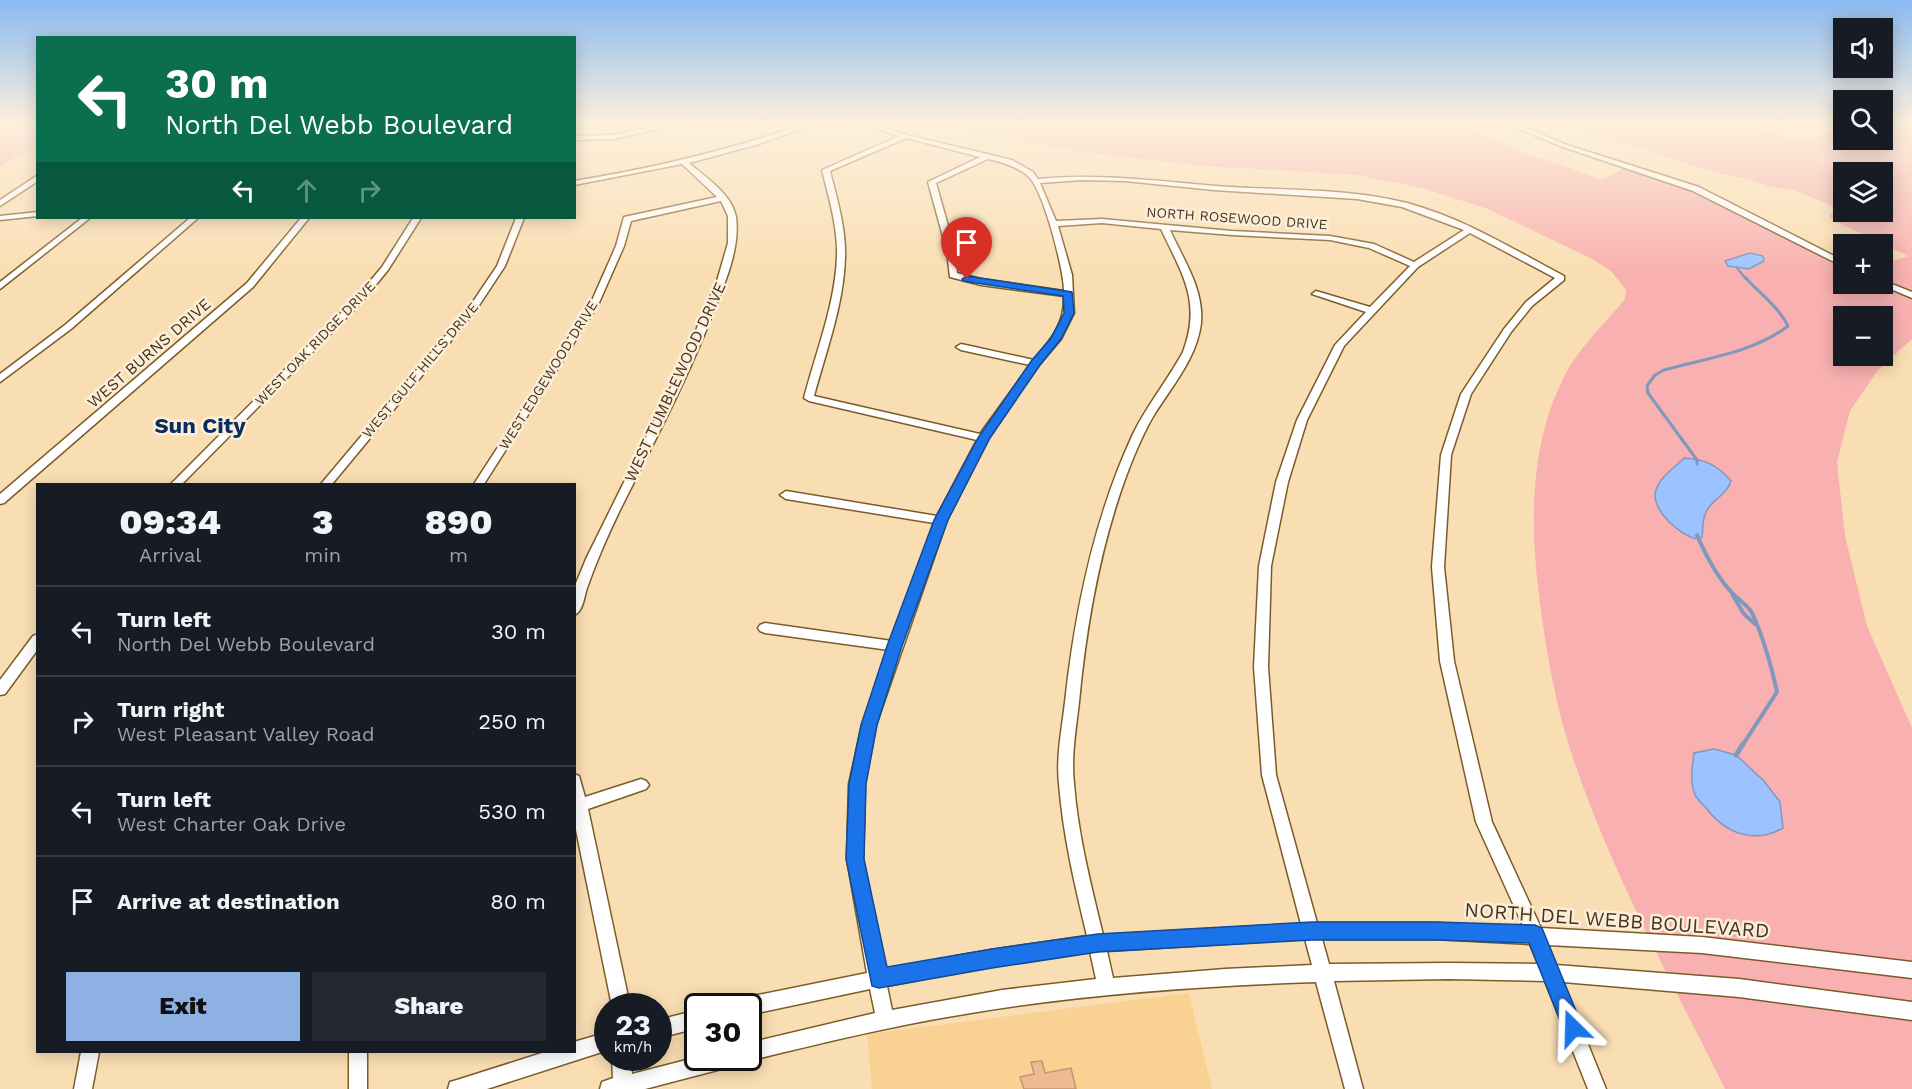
<!DOCTYPE html>
<html lang="en">
<head>
<meta charset="utf-8">
<style>
	body { margin:0; font-family:"Work Sans",sans-serif; background:#242831; color:#f1f3f6; height:100vh; display:flex; flex-direction:column; font-size:22px; white-space:nowrap }
	* { box-sizing:border-box; margin:0 }
	p { font-size:20px; color:#9ea1a6 }
	.icon { flex:none; width:33px; height:33px; fill:none; stroke:currentColor; stroke-width:2; stroke-linecap:round; stroke-linejoin:round }
	.map { position:relative; flex:1; overflow:hidden }
	.sheet { position:absolute; left:36px; top:483px; width:540px; height:570px; display:flex; flex-direction:column; background:#171b24; border-radius:0px; box-shadow:0 3px 15px #0003 }
	.sheet>* { flex:none }
	.top-card { position:absolute; left:36px; top:36px; width:540px; height:183px; border-radius:0px; box-shadow:0 3px 15px #0003; background:#0b6e4f; color:#fff; overflow:hidden }
	.fabs { position:absolute; left:1833px; top:18px; display:grid; gap:12px }
	.fabs a { display:grid; place-items:center; width:60px; height:60px; border-radius:0px; background:#171b24; box-shadow:0 3px 15px #0003; font-size:30px }
	.speed { position:absolute; left:594px; top:993px; display:flex; gap:12px; font-size:30px; font-weight:700; text-align:center }
	.speed>* { display:grid; place-content:center; width:78px; height:78px; border-radius:50%; background:#171b24; box-shadow:0 3px 15px #0003; line-height:1 }
	.speed small { font-size:15px; font-weight:400 }
	.speed .limit { border:3px solid #111; border-radius:9px; background:#fff; color:#111 }
	.pin { position:absolute; display:grid; place-items:center; width:51px; height:51px; color:#fff; margin:-62px -26px; border-radius:50% 50% 50% 0; rotate:-45deg; box-shadow:0 0 6px #0007 }
	.pin .icon { rotate:45deg }
	.me { position:absolute; width:66px; margin:-33px; rotate:338deg; stroke-linejoin:round; filter:drop-shadow(0 0 4px #0008) }
	.turn { display:flex; align-items:center; gap:21px; height:126px; padding:0 30px; font-size:27px }
	.turn .icon { width:78px; height:78px; stroke-width:2.5 }
	.turn b { display:block; font-size:42px; line-height:51px }
	.lanes { display:flex; align-items:center; height:57px; padding:0 30px; background:#0003; justify-content:center; gap:30px; direction:ltr }
	.lanes .off { opacity:.35 }
	.eta { display:flex; justify-content:space-evenly; align-items:center; height:102px; text-align:center }
	.eta b { font-size:36px; font-weight:800; line-height:42px }
	.action { display:flex; gap:12px; margin-top:auto; padding:12px 30px }
	.action a { flex:1; height:69px; border-radius:0px; background:#8db1e3; color:#111; font-size:24px; font-weight:800; line-height:69px; text-align:center }
	.action a+a { background:#242831; color:#f1f3f6 }
	ul { padding:0; list-style:none }
	li { display:flex; align-items:center; gap:18px; height:90px; padding:0 30px; border-top:2px solid #363941 }
	li div { flex:1 }
	li b { display:block; font-size:22px }
	li em { font-style:normal }
	.map>svg:first-child { display:block }
	.built { fill:#f9d293 }
	.green { fill:#f8b0b0; fill-rule:evenodd }
	.water { fill:#9cc3ff; stroke:#8198bc; stroke-width:1.5 }
	.lines { fill:none; stroke-linecap:round; stroke-linejoin:round }
	.stream-far3 { stroke:#8198bc; stroke-width:2 }
	.stream-far2 { stroke:#8198bc; stroke-width:3 }
	.stream-far1 { stroke:#8198bc; stroke-width:4 }
	.stream { stroke:#8198bc; stroke-width:5 }
	.building { fill:#eeba92; stroke:#c6946d; stroke-width:1.5 }
	.minor-casing { stroke:#7b5c28; stroke-width:3 }
	.minor { fill:#fff; fill-rule:evenodd }
	.route { fill:#1a73e8; stroke:#114b97; stroke-width:1.5 }
	.labels { text-anchor:middle; dominant-baseline:central; stroke-width:5; stroke-linejoin:round; paint-order:stroke }
	.far-street-label { font-size:14px; fill:#42341e; stroke:#fceed8 }
	.street-label { font-size:16px; fill:#42341e; stroke:#fceed8 }
	.near-street-label { font-size:20px; fill:#42341e; stroke:#fceed8 }
	.district-label { font-size:22px; font-weight:bold; fill:#082c5f; stroke:#fceed8 }
</style>
</head>
<body>
<div class="map">
<svg width="1912" height="1089" viewBox="0 0 1912 1089">
	<rect width="100%" height="100%" fill="#fadeb3"/>
	<path class="built" d="M1189 993 1212 1089H872L867 1034Z"/>
	<g class="green">
		<path d="M0 122H38L37 144 0 167Z"/>
		<path d="M937 122H1454L1521 151 1603 180 1623 168 1668 182 1724 205 1843 269 1844 284H1875L1912 300V339L1878 370 1850 411 1837 462 1845 536 1867 626 1912 728V1089H1725C1672 982 1614 877 1575 764 1556 710 1546 651 1539 595 1530 524 1530 447 1562 381 1577 349 1603 326 1625 299L1626 290 1611 271 1592 259 1488 209 1422 188 1356 175 1207 166 1089 153 1027 142ZM1844 316H1882V356H1844Z"/>
		<path d="M1558 122H1739C1764 134 1825 149 1843 123L1844 140H1882L1883 122H1912V291L1883 278V264L1908 256 1833 220 1829 216 1836 210 1827 203 1793 190 1771 187 1748 179 1720 174ZM1844 172H1882V212H1844Z"/>
	</g>
	<g class="water">
		<path d="M1750 253 1763 256 1764 261 1749 269 1728 266 1725 261Z"/>
		<path d="M1684 458C1704 459 1718 465 1731 481 1727 495 1712 499 1706 512 1702 520 1703 529 1702 537L1699 539C1682 538 1649 509 1656 490 1660 477 1674 468 1684 458Z"/>
		<path d="M1714 749 1736 755 1764 781 1780 802 1783 828C1755 844 1726 834 1707 809 1703 805 1698 800 1695 795 1690 782 1692 767 1694 753Z"/>
	</g>
	<g class="lines">
		<path class="stream-far3" d="M1737 268 1746 279"/>
		<path class="stream-far2" d="M1697 464V460L1648 393 1647 386 1655 375 1664 370C1706 358 1753 353 1788 326 1778 306 1760 294 1745 277"/>
		<g class="stream-far1">
			<path d="M1697 535C1706 556 1717 577 1733 594 1739 600 1749 606 1752 613 1764 638 1771 665 1777 692L1742 746"/>
			<path d="M1732 594 1744 614 1755 624"/>
		</g>
		<path class="stream" d="M1736 755 1743 744"/>
	</g>
	<path class="building" d="M1042 1061 1045 1073 1071 1068 1076 1089H1024L1020 1077 1034 1074 1031 1062Z"/>
	<g class="lines">
		<defs>
			<g id="minor">
				<path d="M579 122H586L574 130V125Z"/>
				<path d="M677 122H689L614 139 574 140V136L614 135Z"/>
				<path d="M810 122H819L759 144 689 163C705 177 732 194 736 217 740 246 727 278 716 305 689 377 653 444 619 512 607 537 596 562 587 588 584 597 583 612 574 615V588L586 559 676 377 717 281 728 243V216L721 201 631 221 624 246 598 305 484 484H474L590 305 616 246 624 217 717 197 682 164 574 185V181C655 168 733 149 810 122Z"/>
				<path d="M857 122H867L907 135 1012 160 1033 172 1038 179C1098 173 1156 181 1216 186 1279 191 1345 187 1407 203 1463 218 1513 249 1564 276V280L1532 306 1511 332 1471 394 1451 455 1444 567 1454 661 1492 822 1541 928 1702 937 1912 962V978L1702 953 1548 945 1556 965 1739 979 1912 1002V1020L1739 997 1563 982 1606 1089H1588L1545 981 1449 979 1334 981 1363 1089H1345L1316 982C1201 986 1085 994 971 1013 895 1025 822 1043 748 1061L741 1059 748 1058V1043L875 1013 870 989 748 1015V1006H739L742 1000 748 997 867 973 847 859 849 784 862 725 889 650 765 633 760 631 758 628 760 625 765 623 892 641 934 523 786 499 780 495 786 491 937 516 977 440 809 401 804 398C816 352 835 305 837 257 838 228 829 198 822 170L899 136ZM906 138 980 157 928 182 947 251 950 277 981 285 1064 296C1065 324 1051 339 1034 360L961 344 956 347 961 350 1030 365 980 434 814 396C826 351 844 304 845 257 846 228 837 199 830 171ZM988 159C1002 162 1015 166 1027 175 1043 187 1064 270 1064 291L981 279 957 273 955 251 936 183ZM1082 180 1125 181 1214 190 1357 199 1402 207 1464 230 1414 262 1374 244 1330 236 1232 231 1102 219 1056 221 1040 183ZM1102 223 1161 229C1182 274 1202 301 1183 352 1168 380 1147 405 1133 434 1094 518 1075 610 1065 702 1062 729 1056 756 1059 784 1063 835 1075 886 1087 936L991 950 884 969 863 859 865 784 876 725 947 520 988 438 1039 365 1061 339 1074 313 1072 275 1058 226ZM1170 230 1232 235 1330 240 1369 248 1410 266 1370 307 1316 291 1312 294 1366 312 1335 345 1297 420 1276 482 1259 566 1254 667 1262 775 1301 924 1103 935C1091 885 1078 835 1074 784 1071 756 1076 729 1079 702 1087 618 1102 534 1134 456 1140 442 1146 428 1154 415 1172 386 1197 358 1201 323 1204 289 1183 259 1170 230ZM1470 233 1555 278 1526 302 1504 329 1461 394 1441 455 1432 567 1440 661 1476 822 1524 928 1436 923H1317L1276 775 1268 667 1271 566 1288 482 1307 420 1344 346 1418 267ZM1305 939 1312 965 1225 969 1113 978 1107 951ZM1322 939H1436L1530 944 1538 964 1449 963 1329 964ZM1090 952 1096 979 1002 990 892 1010 887 986 991 966Z"/>
				<path d="M1502 122H1511L1567 145 1699 187 1844 261V267L1693 191 1563 147Z"/>
				<path d="M38 175V181L0 206V200Z"/>
				<path d="M38 212V216L0 220V216Z"/>
				<path d="M82 218H90L0 289V282Z"/>
				<path d="M190 218H198L71 329 0 382V374L65 325Z"/>
				<path d="M301 218H309L253 287 4 503 0 504V494L247 283Z"/>
				<path d="M413 218H421L388 270 361 303 182 484H171L355 299 382 267Z"/>
				<path d="M516 218H524L505 266 474 313 332 484H321L468 309 497 266Z"/>
				<path d="M1882 280 1912 292V298L1879 284H1882Z"/>
				<path d="M38 634V649L5 694 0 695V680L33 636Z"/>
				<path d="M574 774 579 776 585 797 641 779 646 781 649 785 646 789 588 809 630 1006H612L574 820Z"/>
				<path d="M698 1010V1028L658 1038V1020Z"/>
				<path d="M608 1032V1050L487 1089H448L450 1082 457 1080 545 1052H574V1042Z"/>
				<path d="M81 1052H99L92 1089H74Z"/>
				<rect x="349" y="1052" width="18" height="37"/>
				<path d="M698 1057 738 1058 736 1065 729 1067 645 1089H600L602 1082 613 1078 612 1058H630L632 1074Z"/>
			</g>
		</defs>
		<use href="#minor" class="minor-casing"/>
		<use href="#minor" class="minor"/>
	</g>
	<linearGradient id="sky" x2="0" y2="1"><stop stop-color="#89baf1"/><stop offset="0.45" stop-color="#fdf0dd"/><stop offset="1" stop-color="#fdf0dd" stop-opacity="0"/></linearGradient>
	<rect width="1912" height="274" fill="url(#sky)"/>
	<path class="route" d="M967 276 1072 292 1074 313 1061 339 1040 365 990 438 948 520 902 646 877 725 866 784 864 859 887 967 992 949 1098 934 1312 922H1436L1535 925 1542 928 1583 1028 1580 1035 1573 1038 1566 1035 1529 943 1436 940H1312L1098 952 992 968 879 988 872 986 846 859 849 784 861 725 887 646 934 520 978 438 1032 360 1051 338 1064 313 1063 296 963 281 962 279Z"/>
	<g class="labels">
		<g class="far-street-label">
			<text transform="translate(1237 218) rotate(4)">NORTH ROSEWOOD DRIVE</text>
			<text transform="translate(315 343) rotate(-46)">WEST OAK RIDGE DRIVE</text>
			<text transform="translate(420 370) rotate(-50)">WEST GULF HILLS DRIVE</text>
			<text transform="translate(548 375) rotate(-58)">WEST EDGEWOOD DRIVE</text>
		</g>
		<g class="street-label">
			<text transform="translate(149 353) rotate(-41)">WEST BURNS DRIVE</text>
			<text transform="translate(675 382) rotate(-65)">WEST TUMBLEWOOD DRIVE</text>
		</g>
		<g class="near-street-label">
			<text transform="translate(1617 920) rotate(4)">NORTH DEL WEBB BOULEVARD</text>
		</g>
		<g class="district-label">
			<text x="200" y="425">Sun City</text>
		</g>
	</g>
</svg>
<div class="fabs">
<a><svg class="icon" aria-label="sound" viewBox="0 0 24 24"><path d="M4 9h4l5-4v14l-5-4H4zM17 9q2 3 0 6"/></svg></a>
<a><svg class="icon" aria-label="search" viewBox="0 0 24 24"><circle cx="10" cy="10" r="6"/><path d="M15 15l6 6"/></svg></a>
<a><svg class="icon" aria-label="layers" viewBox="0 0 24 24"><path d="M12 4l9 5-9 5-9-5zM3 14l9 5 9-5"/></svg></a>
<a>+</a>
<a>−</a>
</div>
<div class="speed"><div>23<small>km/h</small></div><div class="limit">30</div></div>
<div class="pin" style="left:967px;top:279px;background:#d93025"><svg class="icon" aria-label="arrive" viewBox="0 0 24 24"><path d="M6 21V4h12l-3 4 3 4H6"/></svg></div>
<svg class="me" style="left:1573px;top:1028px" viewBox="-20 -20 40 40"><path d="M0-17L14 15 0 8-14 15z" fill="#1a73e8" stroke="#fff" stroke-width="4"/></svg>
<div class="top-card">
<div class="turn"><svg class="icon" aria-label="left" viewBox="0 0 24 24"><path d="M17 20v-9H6M10 6l-5 5 5 5"/></svg><div><b>30 m</b>North Del Webb Boulevard</div></div>
<div class="lanes"><svg class="icon" aria-label="left" viewBox="0 0 24 24"><path d="M17 20v-9H6M10 6l-5 5 5 5"/></svg><svg class="icon off" aria-label="ahead" viewBox="0 0 24 24"><path d="M12 20V5M6 11l6-6 6 6"/></svg><svg class="icon off" aria-label="right" viewBox="0 0 24 24"><path d="M7 20v-9h11M14 6l5 5-5 5"/></svg></div>
</div>
<section class="sheet">
<div class="eta">
<div><b>09:34</b><p>Arrival</p></div>
<div><b>3</b><p>min</p></div>
<div><b>890</b><p>m</p></div>
</div>
<ul>
<li><svg class="icon" aria-label="left" viewBox="0 0 24 24"><path d="M17 20v-9H6M10 6l-5 5 5 5"/></svg><div><b>Turn left</b><p>North Del Webb Boulevard</p></div><em>30 m</em></li>
<li><svg class="icon" aria-label="right" viewBox="0 0 24 24"><path d="M7 20v-9h11M14 6l5 5-5 5"/></svg><div><b>Turn right</b><p>West Pleasant Valley Road</p></div><em>250 m</em></li>
<li><svg class="icon" aria-label="left" viewBox="0 0 24 24"><path d="M17 20v-9H6M10 6l-5 5 5 5"/></svg><div><b>Turn left</b><p>West Charter Oak Drive</p></div><em>530 m</em></li>
<li><svg class="icon" aria-label="arrive" viewBox="0 0 24 24"><path d="M6 21V4h12l-3 4 3 4H6"/></svg><div><b>Arrive at destination</b></div><em>80 m</em></li>
</ul>
<div class="action"><a>Exit</a><a>Share</a></div>
</section>
</div>
</body>
</html>
